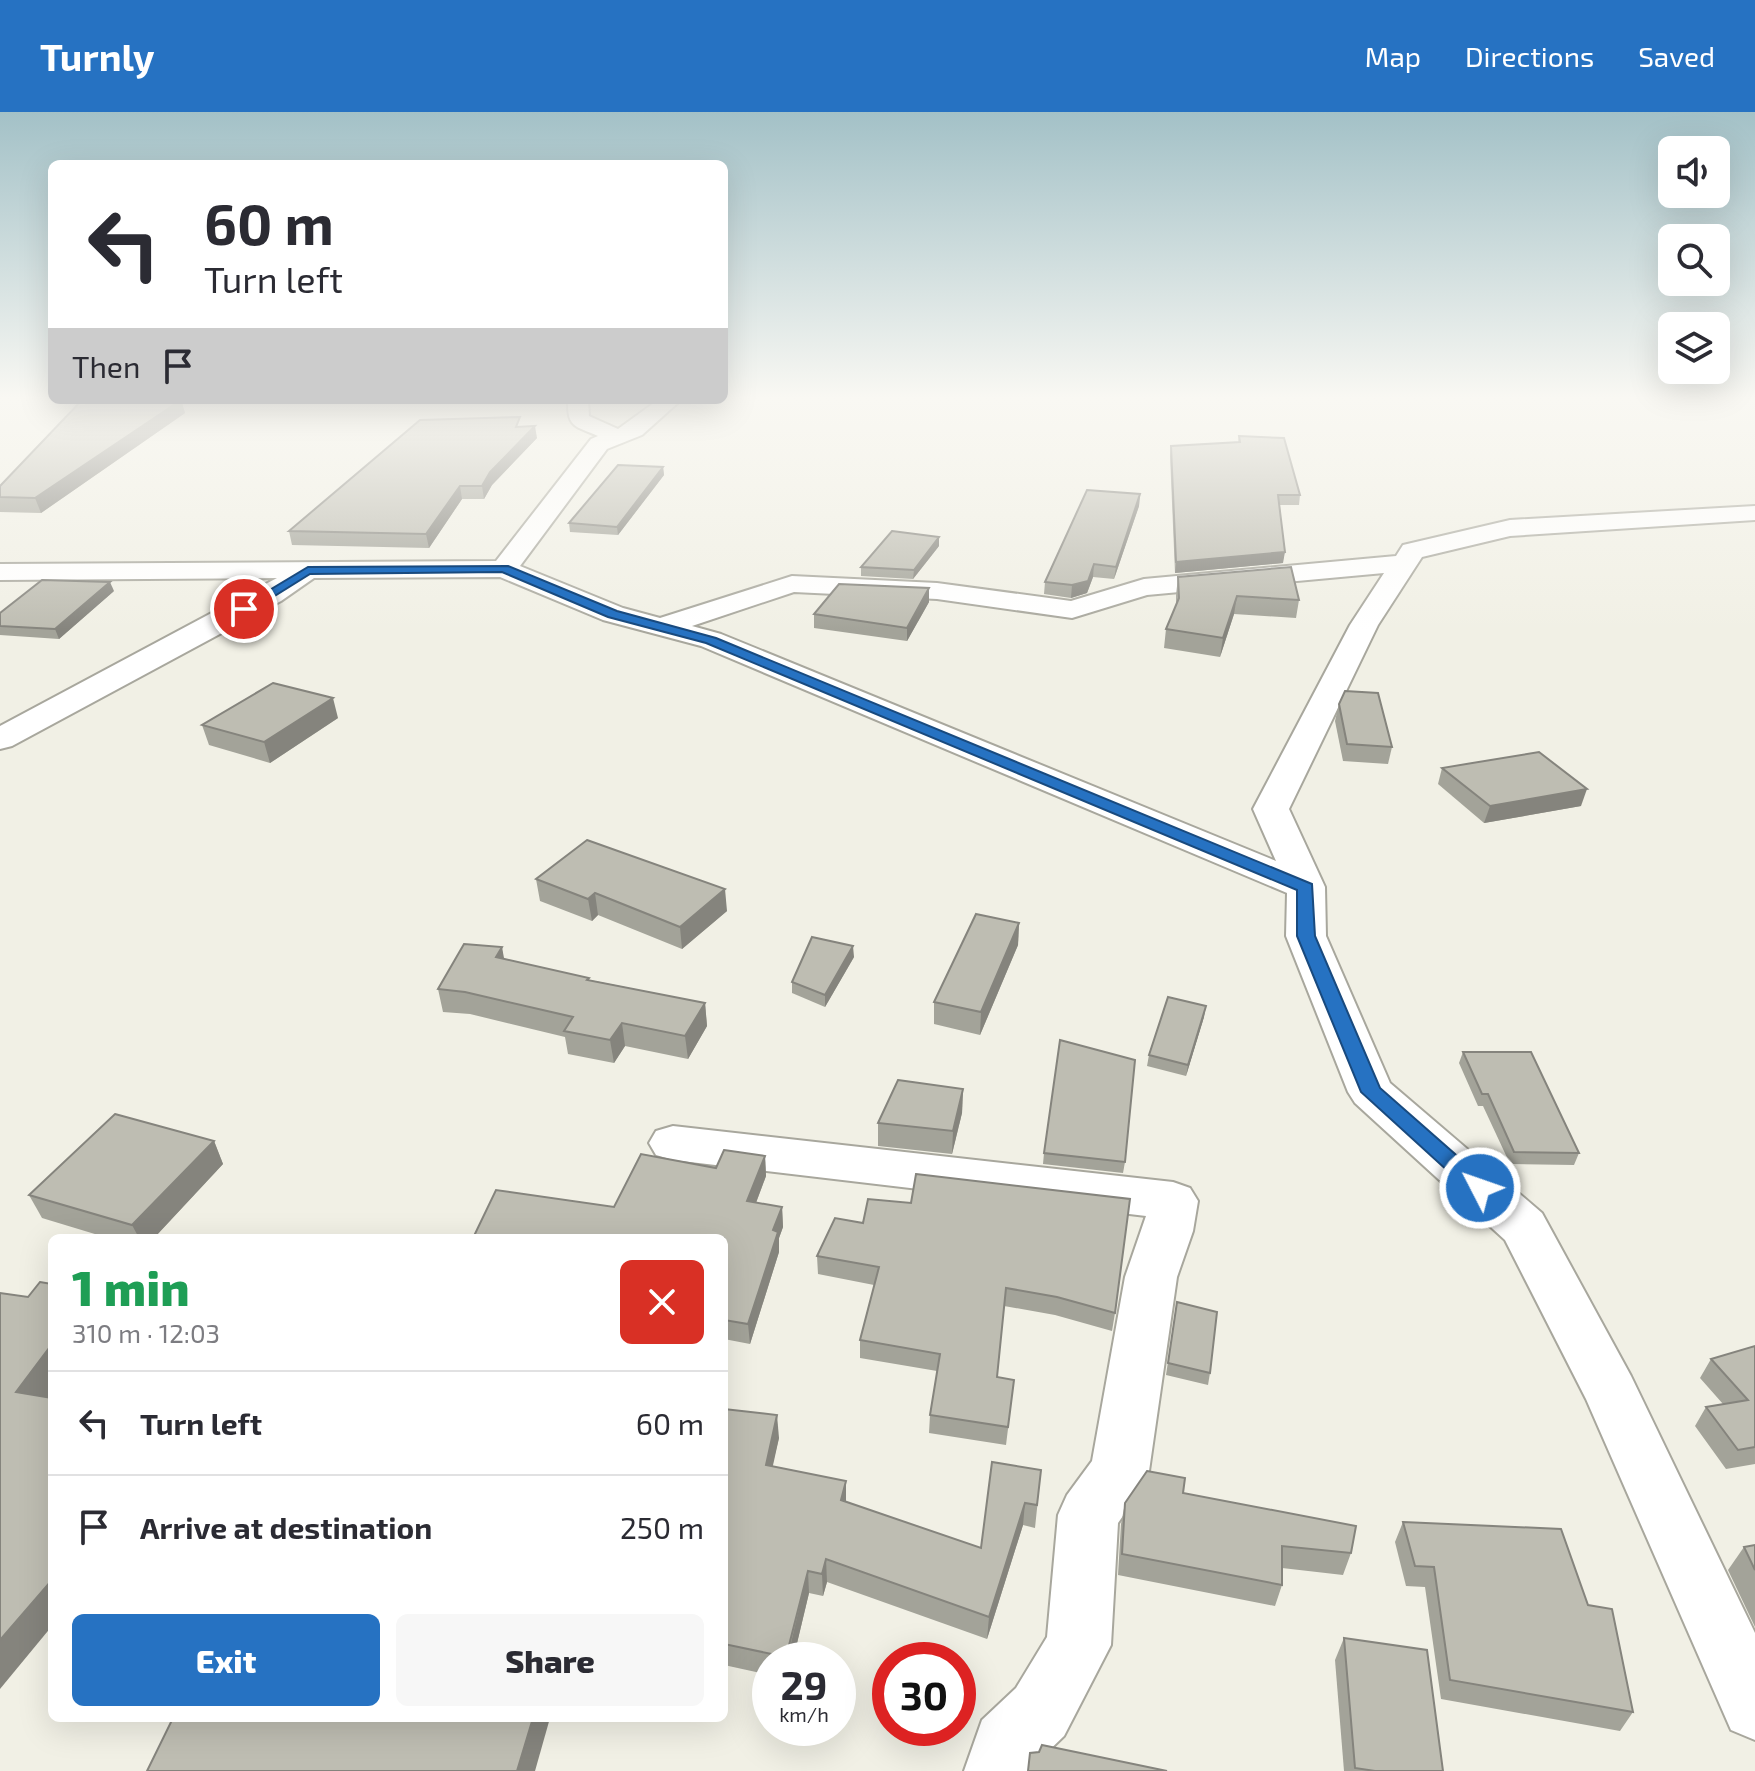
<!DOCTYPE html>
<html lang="en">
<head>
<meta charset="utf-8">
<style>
	body { margin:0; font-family:"Exo 2",sans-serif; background:#f7f7f7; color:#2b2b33; height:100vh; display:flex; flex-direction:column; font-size:30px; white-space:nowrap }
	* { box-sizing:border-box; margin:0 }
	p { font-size:26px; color:#7c7c81 }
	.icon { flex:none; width:44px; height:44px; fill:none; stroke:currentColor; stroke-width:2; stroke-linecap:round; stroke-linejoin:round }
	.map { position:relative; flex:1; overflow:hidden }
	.details { position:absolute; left:48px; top:1122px; width:680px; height:488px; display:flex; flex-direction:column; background:#fff; border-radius:12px; box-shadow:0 8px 32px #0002 }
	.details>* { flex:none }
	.top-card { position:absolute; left:48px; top:48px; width:680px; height:244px; border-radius:12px; box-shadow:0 8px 32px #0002; background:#fff; color:#2b2b33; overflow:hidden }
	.buttons { position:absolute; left:1658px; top:24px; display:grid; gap:16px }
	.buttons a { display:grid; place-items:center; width:72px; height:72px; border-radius:12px; background:#fff; box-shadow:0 8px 32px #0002; font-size:40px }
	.speed { position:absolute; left:752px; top:1530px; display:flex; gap:16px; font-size:40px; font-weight:700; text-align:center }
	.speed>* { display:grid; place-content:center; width:104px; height:104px; border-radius:50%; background:#fff; box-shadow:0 8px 32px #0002; line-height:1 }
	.speed small { font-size:20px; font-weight:400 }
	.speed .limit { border:12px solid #d22; background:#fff; color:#111 }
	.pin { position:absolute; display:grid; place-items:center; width:68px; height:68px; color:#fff; margin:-34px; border:4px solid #fff; border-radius:50%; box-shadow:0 2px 8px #0007 }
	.me { position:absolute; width:88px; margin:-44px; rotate:311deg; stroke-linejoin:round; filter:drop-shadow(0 0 6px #0008) }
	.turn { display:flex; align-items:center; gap:28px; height:168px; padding:0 24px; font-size:36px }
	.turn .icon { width:104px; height:104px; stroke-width:2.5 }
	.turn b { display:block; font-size:56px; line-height:68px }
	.then { display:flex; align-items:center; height:76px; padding:0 24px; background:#0003; gap:16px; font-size:30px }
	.round { display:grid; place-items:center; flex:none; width:84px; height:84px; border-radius:12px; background:#f7f7f7 }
	.summary { display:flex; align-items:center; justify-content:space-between; height:136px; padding:0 24px }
	h1 { font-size:48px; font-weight:800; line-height:60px; color:#1e9e55 }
	.primary-button { display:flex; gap:16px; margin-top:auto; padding:16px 24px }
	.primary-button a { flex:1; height:92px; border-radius:12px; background:#2672c2; color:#fff; font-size:32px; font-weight:800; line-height:92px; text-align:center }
	.primary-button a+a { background:#f7f7f7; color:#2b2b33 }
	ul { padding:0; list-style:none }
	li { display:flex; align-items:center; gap:24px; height:104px; padding:0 24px; border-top:2px solid #e1e1e2 }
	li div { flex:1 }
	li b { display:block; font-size:30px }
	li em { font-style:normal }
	header { display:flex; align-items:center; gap:48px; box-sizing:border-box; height:112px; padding:0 40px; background:#2672c2; color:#fff }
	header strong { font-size:38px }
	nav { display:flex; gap:44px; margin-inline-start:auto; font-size:28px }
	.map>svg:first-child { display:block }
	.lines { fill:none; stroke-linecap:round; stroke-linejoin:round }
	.street-casing { stroke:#a8a79d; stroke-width:4 }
	.street { fill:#fff; fill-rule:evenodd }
	.wall { fill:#a3a399 }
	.shaded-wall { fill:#85847d }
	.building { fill:#bebdb2; stroke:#85847d; stroke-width:2 }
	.route { fill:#2672c2; stroke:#194a7e; stroke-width:2 }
</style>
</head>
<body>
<header>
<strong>Turnly</strong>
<nav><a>Map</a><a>Directions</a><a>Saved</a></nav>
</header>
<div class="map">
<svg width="1755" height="1659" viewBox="0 0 1755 1659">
	<rect width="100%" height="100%" fill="#f1f0e5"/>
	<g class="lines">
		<defs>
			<g id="street">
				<path d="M568 288H588L589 304 618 317 658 288H681L642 323 607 337 520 454 623 496 660 506 792 464 937 471 1071 489 1144 467 1396 444 1403 433 1510 408 1755 394V408L1510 424 1422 445 1378 513 1289 697 1325 775 1326 824 1390 971 1542 1101 1631 1264 1755 1521V1628L1731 1618 1586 1287 1505 1128 1355 991 1348 980 1286 824 1287 781 701 534 603 508 500 465 314 466 281 489 12 634 0 637V614L277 466 0 468V452L496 449 591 327 598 324C575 314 567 316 568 288ZM1384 461 1350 513 1253 697 1276 749 721 522 692 514 794 480 937 487 1072 506 1147 483Z"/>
				<path d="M673 1014 1173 1070 1190 1076 1198 1089 1193 1119 1177 1165 1149 1359 1141 1378 1118 1411 1111 1533 1064 1624 1036 1651 1034 1659H964L982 1608 1016 1576 1047 1525 1058 1403 1067 1383 1092 1349 1125 1165 1146 1104 673 1048 656 1043 649 1031 656 1019Z"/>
			</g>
		</defs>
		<use href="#street" class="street-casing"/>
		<use href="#street" class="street"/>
	</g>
	<g class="wall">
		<path d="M181 288 185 301 41 401 0 400V374Z"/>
		<path d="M521 315 537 326 492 373 484 387H462L429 436 292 433 289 419Z"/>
		<path d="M1239 324 1300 383 1299 393H1280L1283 451 1175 461 1170 344 1171 334 1238 331Z"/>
		<path d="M663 355 664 363 618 423 570 420 569 411Z"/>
		<path d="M1140 382 1139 394 1114 467 1093 465 1087 481 1071 486 1044 482 1045 470Z"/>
		<path d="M939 434 913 467 861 464V455Z"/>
		<path d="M1178 465 1299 488 1296 506 1234 502 1220 545 1164 536 1166 517 1176 494V483Z"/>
		<path d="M929 476V490L907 529 814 516V502Z"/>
		<path d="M114 479 59 527 0 523V501Z"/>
		<path d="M1339 592 1392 635 1388 652 1343 649 1335 609Z"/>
		<path d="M338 606 270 651 209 633 202 613Z"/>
		<path d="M1442 656 1581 694 1484 711 1438 672Z"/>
		<path d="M536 767 727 799 682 837 598 803 592 809 540 789Z"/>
		<path d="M1019 811 1018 833 980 923 934 912V890Z"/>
		<path d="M854 845 825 895 792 881V870Z"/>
		<path d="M504 847 590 868 705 891 707 914 688 947 625 934 614 951 568 942 565 925 470 902 443 900 438 877Z"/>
		<path d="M1204 905 1186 964 1147 954 1149 943Z"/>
		<path d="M1463 940 1579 1041 1574 1053 1510 1052 1483 994H1478L1459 951Z"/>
		<path d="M963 977 962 1001 952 1042 878 1034V1011Z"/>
		<path d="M214 1029 223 1052 154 1126H108L42 1106 29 1083Z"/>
		<path d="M1044 1041 1125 1050 1123 1061 1043 1052Z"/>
		<path d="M765 1044 766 1064 756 1091 782 1095 783 1115 779 1126V1140L750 1232 724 1227V1126L614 1095 716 1056Z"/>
		<path d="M835 1106 1115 1201 1112 1219 1055 1203 1004 1194 997 1265 1014 1268 1006 1333 929 1321 930 1303 937 1259 860 1246V1228L874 1173 818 1162 817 1144Z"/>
		<path d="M1177 1190 1210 1261 1208 1273 1166 1263Z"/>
		<path d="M1755 1234V1352L1726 1357 1695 1314 1706 1295 1723 1292 1700 1266 1711 1247Z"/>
		<path d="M724 1297 779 1326 772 1354 846 1390 981 1436 1041 1358 1035 1416 1023 1413 987 1527 827 1470 823 1484 809 1481 793 1548H770V1563L724 1553Z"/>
		<path d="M1183 1381 1351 1441 1343 1463 1282 1456V1473L1275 1494 1118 1463 1121 1412 1125 1391Z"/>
		<path d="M1403 1410 1588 1493 1633 1600 1620 1619 1441 1587 1425 1475 1406 1474 1395 1430Z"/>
		<path d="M1755 1433V1515L1728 1458 1744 1435Z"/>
		<path d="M1344 1526 1443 1659H1344L1335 1548Z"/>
	</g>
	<g class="shaded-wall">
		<path d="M181 288 185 301 41 401 35 386Z"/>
		<path d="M535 314 537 326 492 373 484 387 482 374 490 360Z"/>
		<path d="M663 355 664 363 618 423 617 415Z"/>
		<path d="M460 374 462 387 429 436 426 422Z"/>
		<path d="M1140 382 1139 394 1114 467 1116 455Z"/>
		<path d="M939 425V434L913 467 914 458Z"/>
		<path d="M1285 440 1283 451 1175 461 1176 450Z"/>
		<path d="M1094 452 1093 465 1087 481 1071 486 1072 473Z"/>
		<path d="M110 470 114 479 59 527 55 517Z"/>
		<path d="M929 476V490L907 529V516Z"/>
		<path d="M1237 484 1234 502 1220 545 1223 526Z"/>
		<path d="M333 586 338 606 270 651 264 630Z"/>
		<path d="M1587 677 1581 694 1484 711 1490 694Z"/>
		<path d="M725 777 727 799 682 837 680 815Z"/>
		<path d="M595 781 598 803 592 809 588 787Z"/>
		<path d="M1019 811 1018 833 980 923 981 900Z"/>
		<path d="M853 834 854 845 825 895V883Z"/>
		<path d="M502 835 506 857 496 845Z"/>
		<path d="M705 891 707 914 688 947 685 924Z"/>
		<path d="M1206 894 1204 905 1186 964 1188 953Z"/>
		<path d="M622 911 625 934 614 951 610 928Z"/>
		<path d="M963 977 962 1001 952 1042 953 1019Z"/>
		<path d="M214 1029 223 1052 154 1126H139L132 1113Z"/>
		<path d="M765 1044 766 1064 749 1109 747 1089Z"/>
		<path d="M782 1095 783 1115 779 1126V1140L750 1232 748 1212 773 1118Z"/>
		<path d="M52 1232V1280L33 1307 16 1280Z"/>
		<path d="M777 1303 779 1326 768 1376 766 1353Z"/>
		<path d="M846 1369V1391L841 1388Z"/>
		<path d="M1025 1391 1023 1413 987 1527 989 1505Z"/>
		<path d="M826 1447 827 1470 823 1484 822 1462Z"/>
		<path d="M808 1459 809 1481 793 1548H787Z"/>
		<path d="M52 1468V1514L0 1577V1528Z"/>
		<path d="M533 1606H550L535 1659H517Z"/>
	</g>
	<g class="building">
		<path d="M82 288H181L35 386 0 385V374Z"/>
		<path d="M520 305 516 315 535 314 490 360 482 374H460L426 422 289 419 420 308Z"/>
		<path d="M1239 324 1284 326 1300 383H1278L1285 440 1176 450 1171 334 1240 330Z"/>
		<path d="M618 353 663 355 617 415 569 411Z"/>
		<path d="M1087 378 1140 382 1116 455 1094 452 1088 469 1072 473 1045 470Z"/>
		<path d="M892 419 939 425 914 458 861 455Z"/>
		<path d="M1291 455 1299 488 1237 484 1223 526 1166 517 1179 486 1178 465Z"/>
		<path d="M42 468 110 470 55 517 0 514V501Z"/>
		<path d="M839 472 929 476 907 516 814 502Z"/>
		<path d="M273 571 333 586 264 630 202 613Z"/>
		<path d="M1345 579 1378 581 1392 635 1347 632 1339 592Z"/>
		<path d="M1539 640 1587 677 1490 694 1442 656Z"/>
		<path d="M587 728 725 777 680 815 595 781 588 787 536 767Z"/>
		<path d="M976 802 1019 811 981 900 934 890Z"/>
		<path d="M812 825 853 834 825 883 792 870Z"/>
		<path d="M464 832 502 835 496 845 589 866 587 868 705 891 685 924 622 911 610 928 564 919 573 905 465 880 438 877Z"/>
		<path d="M1168 885 1206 894 1188 953 1149 943Z"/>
		<path d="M1060 928 1135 948 1125 1050 1044 1041Z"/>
		<path d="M1463 940H1531L1579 1041 1514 1040 1488 982H1482Z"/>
		<path d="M898 968 963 977 953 1019 878 1011Z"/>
		<path d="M115 1002 214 1029 132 1113 29 1083Z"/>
		<path d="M724 1038 765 1044 747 1089 782 1095 773 1118 778 1120 748 1212 724 1208V1126H473L496 1078 614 1095 641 1042 716 1056Z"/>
		<path d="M916 1062 1130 1087 1115 1201 1057 1185 1006 1176 997 1265 1014 1268 1008 1315 930 1303 940 1242 860 1228 879 1155 817 1144 835 1106 863 1111 868 1087 911 1091Z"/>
		<path d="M40 1170 52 1172V1232L16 1280 52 1286V1468L0 1528V1181L28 1185Z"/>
		<path d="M1177 1190 1217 1200 1210 1261 1168 1251Z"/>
		<path d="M1755 1234V1335L1738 1338 1706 1295 1748 1288 1711 1247Z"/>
		<path d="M724 1297 777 1303 766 1353 846 1369 841 1388 981 1436 992 1350 1041 1358 1037 1393 1025 1391 989 1505 826 1447 822 1462 808 1459 786 1545 724 1532Z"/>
		<path d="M1147 1359 1185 1366 1183 1381 1356 1414 1351 1441 1282 1434V1473L1122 1442 1125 1391Z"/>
		<path d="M1403 1410 1561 1417 1588 1493 1612 1497 1633 1600 1450 1568 1434 1455 1415 1454Z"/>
		<path d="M1755 1433V1458L1744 1435Z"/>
		<path d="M1344 1526 1427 1538 1443 1659H1375L1355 1656Z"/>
		<path d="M173 1606H533L517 1659H147Z"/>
		<path d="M1042 1633 1167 1659H1028L1030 1641 1039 1640Z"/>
	</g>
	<linearGradient id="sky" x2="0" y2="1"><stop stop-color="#a3c1c7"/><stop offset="0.55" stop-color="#f9f8f3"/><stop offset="1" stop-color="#f9f8f3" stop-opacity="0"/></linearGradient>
	<rect width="1755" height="519" fill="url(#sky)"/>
	<path class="route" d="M508 454 617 499 716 526 1312 772 1315 824 1380 976 1488 1071 1491 1076 1488 1082 1480 1085 1473 1082 1361 980 1297 824V778L706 531 608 505 502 460 310 462 249 500 238 497 308 455Z"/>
</svg>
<div class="buttons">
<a><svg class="icon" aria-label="sound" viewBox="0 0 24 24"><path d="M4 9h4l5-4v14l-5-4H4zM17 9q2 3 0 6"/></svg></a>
<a><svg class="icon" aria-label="search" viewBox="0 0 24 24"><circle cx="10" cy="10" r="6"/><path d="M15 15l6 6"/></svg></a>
<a><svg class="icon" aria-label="layers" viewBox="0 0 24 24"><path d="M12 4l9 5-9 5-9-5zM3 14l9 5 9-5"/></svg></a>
</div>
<div class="speed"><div>29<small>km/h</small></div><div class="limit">30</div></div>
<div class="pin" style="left:244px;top:497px;background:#d93025"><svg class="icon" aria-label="arrive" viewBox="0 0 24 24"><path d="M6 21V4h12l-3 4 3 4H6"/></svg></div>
<svg class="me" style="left:1480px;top:1076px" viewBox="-20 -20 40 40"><circle r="17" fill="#2672c2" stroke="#fff" stroke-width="3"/><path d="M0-11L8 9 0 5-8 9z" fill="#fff"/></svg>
<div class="top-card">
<div class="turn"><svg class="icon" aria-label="left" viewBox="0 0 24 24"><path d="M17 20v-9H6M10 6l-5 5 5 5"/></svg><div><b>60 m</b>Turn left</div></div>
<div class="then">Then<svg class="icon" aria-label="arrive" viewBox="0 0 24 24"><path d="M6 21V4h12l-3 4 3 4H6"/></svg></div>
</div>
<section class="details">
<div class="summary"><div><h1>1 min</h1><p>310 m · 12:03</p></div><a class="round" style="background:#d93025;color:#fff"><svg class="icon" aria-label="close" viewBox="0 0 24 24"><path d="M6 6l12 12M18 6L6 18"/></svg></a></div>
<ul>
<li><svg class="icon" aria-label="left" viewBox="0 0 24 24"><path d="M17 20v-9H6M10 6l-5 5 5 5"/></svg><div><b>Turn left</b></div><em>60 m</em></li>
<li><svg class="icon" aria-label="arrive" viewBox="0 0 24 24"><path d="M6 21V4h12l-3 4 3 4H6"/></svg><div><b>Arrive at destination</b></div><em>250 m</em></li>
</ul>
<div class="primary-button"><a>Exit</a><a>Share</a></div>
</section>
</div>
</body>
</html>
